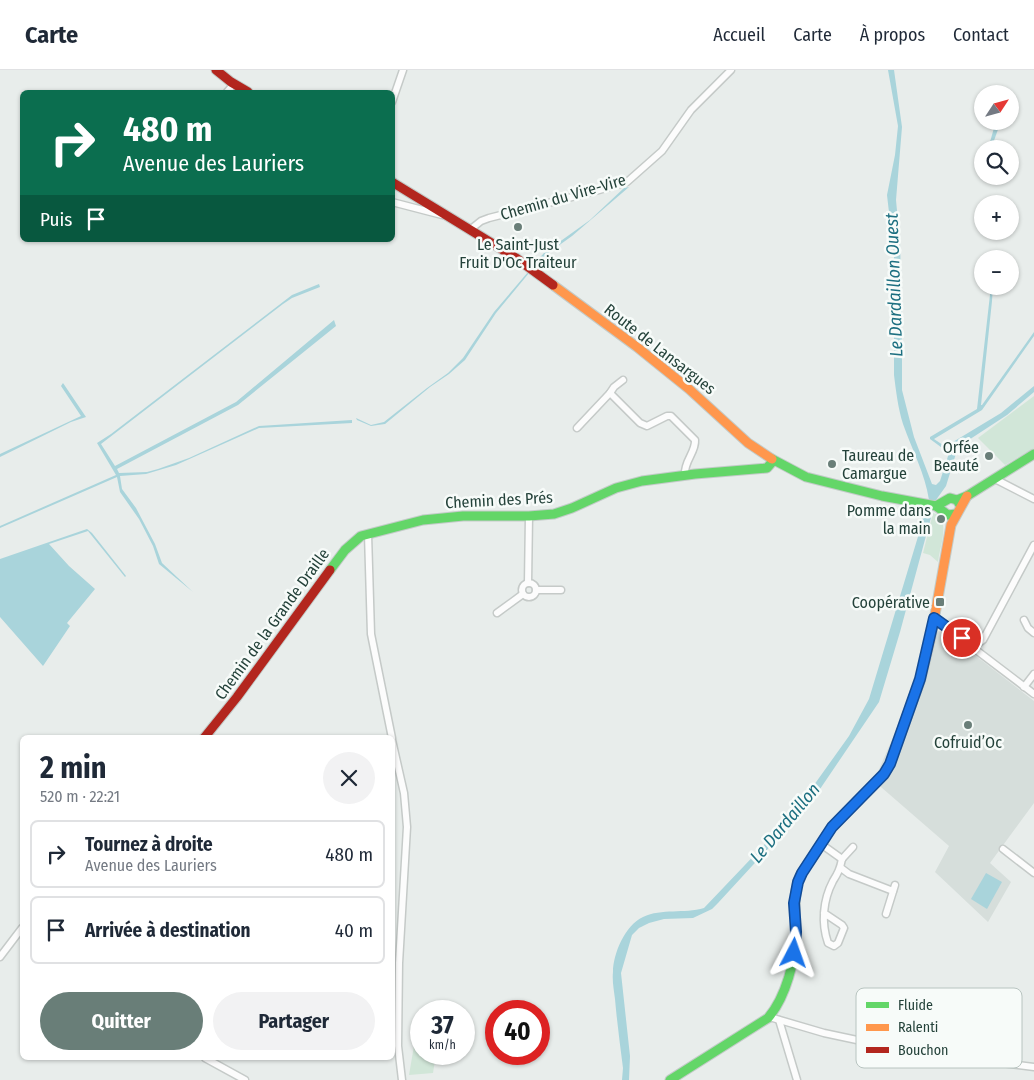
<!DOCTYPE html>
<html lang="fr">
<head>
<meta charset="utf-8">
<style>
	body { margin:0; font-family:"Fira Sans Condensed",sans-serif; background:#f2f2f3; color:#1f2937; height:100vh; display:flex; flex-direction:column; font-size:19px; white-space:nowrap }
	* { box-sizing:border-box; margin:0 }
	p { font-size:16px; color:#747a83 }
	.icon { flex:none; width:28px; height:28px; fill:none; stroke:currentColor; stroke-width:2; stroke-linecap:round; stroke-linejoin:round }
	.map { position:relative; flex:1; overflow:hidden }
	.side { position:absolute; left:20px; top:665px; width:375px; height:325px; display:flex; flex-direction:column; background:#fff; border-radius:8px; box-shadow:0 1px 4px #0004 }
	.side>* { flex:none }
	.guide { position:absolute; left:20px; top:20px; width:375px; height:152px; border-radius:8px; box-shadow:0 1px 4px #0004; background:#0b6e4f; color:#fff; overflow:hidden }
	.needle { width:32px; rotate:54deg }
	.controls { position:absolute; left:974px; top:15px; display:grid; gap:10px }
	.controls a { display:grid; place-items:center; width:45px; height:45px; border-radius:50%; background:#fff; box-shadow:0 1px 4px #0004; font-size:25px }
	.speed { position:absolute; left:410px; top:930px; display:flex; gap:10px; font-size:25px; font-weight:700; text-align:center }
	.speed>* { display:grid; place-content:center; width:65px; height:65px; border-radius:50%; background:#fff; box-shadow:0 1px 4px #0004; line-height:1 }
	.speed small { font-size:12px; font-weight:400 }
	.speed .limit { border:8px solid #d22; background:#fff; color:#111 }
	.pin { position:absolute; display:grid; place-items:center; width:42px; height:42px; color:#fff; margin:-21px; border:2px solid #fff; border-radius:50%; box-shadow:0 1px 5px #0007 }
	.me { position:absolute; width:55px; margin:-28px; rotate:4deg; stroke-linejoin:round; filter:drop-shadow(0 0 4px #0008) }
	.turn { display:flex; align-items:center; gap:18px; height:105px; padding:0 20px; font-size:22px }
	.turn .icon { width:65px; height:65px; stroke-width:2.5 }
	.turn b { display:block; font-size:35px; line-height:42px }
	.then { display:flex; align-items:center; height:48px; padding:0 20px; background:#0003; gap:10px; font-size:19px }
	.round { display:grid; place-items:center; flex:none; width:52px; height:52px; border-radius:26px; background:#f2f2f3 }
	.overview { display:flex; align-items:center; justify-content:space-between; height:85px; padding:0 20px }
	h1 { font-size:30px; font-weight:700; line-height:38px }
	.cta { display:flex; gap:10px; margin-top:auto; padding:10px 20px }
	.cta a { flex:1; height:58px; border-radius:30px; background:#697e78; color:#fff; font-size:20px; font-weight:700; line-height:58px; text-align:center }
	.cta a+a { background:#f2f2f3; color:#1f2937 }
	ul { padding:0; list-style:none }
	li { display:flex; align-items:center; gap:15px; height:68px; margin:0 10px 8px; padding:0 10px; border:2px solid #e0e1e3; border-radius:8px }
	li div { flex:1 }
	li b { display:block; font-size:19px }
	li em { font-style:normal }
	header { display:flex; align-items:center; gap:30px; box-sizing:border-box; height:70px; padding:0 25px; background:#fff; border-bottom:1px solid #e0e1e3 }
	header strong { font-size:24px }
	nav { display:flex; gap:28px; margin-inline-start:auto; font-size:18px }
	.map>svg:first-child { display:block }
	.built { fill:#d6dedb }
	.green { fill:#d1e6d8 }
	.water { fill:#a9d4db }
	.lines { fill:none; stroke-linecap:round; stroke-linejoin:round }
	.street-casing { stroke:#c5cac8; stroke-width:9 }
	.fast-casing { stroke:#c3cbc8; stroke-width:11 }
	.slow-casing { stroke:#c3cbc8; stroke-width:11 }
	.jam-casing { stroke:#c3cbc8; stroke-width:11 }
	.street { stroke:#fcfcfc; stroke-width:6 }
	.fast { stroke:#63d668; stroke-width:9 }
	.slow { stroke:#ff974d; stroke-width:9 }
	.jam { stroke:#b3261e; stroke-width:9 }
	.route-casing { stroke:#114b97; stroke-width:12 }
	.route { stroke:#1a73e8; stroke-width:9 }
	.poi-dot { fill:#697e78; stroke:#f7fbf9; stroke-width:2 }
	.labels { text-anchor:middle; dominant-baseline:central; stroke-width:5; stroke-linejoin:round; paint-order:stroke }
	.street-label { font-size:16px; fill:#24423a; stroke:#f7fbf9 }
	.poi-label { font-size:16px; fill:#24423a; stroke:#f7fbf9; text-anchor:end }
	.water-label { font-size:18px; font-style:italic; fill:#1c6f80; stroke:#f7fbf9 }
	.key { fill:#f7fbf9; stroke:#b8c4c0; stroke-width:1 }
	.key-label { font-size:14px; fill:#24423a }
</style>
</head>
<body>
<header>
<strong>Carte</strong>
<nav><a>Accueil</a><a>Carte</a><a>À propos</a><a>Contact</a></nav>
</header>
<div class="map">
<svg width="1034" height="1010" viewBox="0 0 1034 1010">
	<rect width="100%" height="100%" fill="#e8edeb"/>
	<path class="built" d="M929 560 945 562 1034 631V733L990 793 1011 812 988 852 935 802 949 776 874 711 907 635Z"/>
	<g class="green">
		<path d="M1034 326V378L1005 395 978 368Z"/>
		<path d="M933 443 941 446C947 462 940 476 938 492L930 485 923 483Z"/>
		<path d="M418 967 421 968V984H436L433 1003 409 1005 415 970Z"/>
	</g>
	<g class="water">
		<path d="M888 0H894L902 57 896 130 900 173 902 246V320L914 367 932 414 936 415 940 411 949 383 930 369V367L977 339 991 216H993L992 231 981 335H982L1034 262V266L982 340 934 369 949 379 953 372 1001 343 1034 316V322L1007 345 958 377 946 416 936 430H929C925 403 912 380 903 354 898 338 896 321 894 305V186L887 125 895 85 898 56Z"/>
		<path d="M996 51H1001L991 79H988Z"/>
		<path d="M629 117 572 166 547 184 535 197 533 195 544 183 590 150 624 118Z"/>
		<path d="M528 202 529 203 496 243 465 290 449 304 430 317 385 354 371 356 357 350 356 348 371 355 384 352 427 318 448 303 463 288 494 242Z"/>
		<path d="M319 214 320 217 292 228 283 234 101 374 115 396 236 332 334 250 336 256 238 335 117 399 119 403 147 402 158 399 189 388 259 356 352 350V353L259 358 176 395 146 404 120 406 122 419 136 438 155 474 162 493 193 522 159 494 153 476 139 449 120 422 117 407 0 458V456L116 405 97 373 111 364 292 225Z"/>
		<path d="M63 313 86 347 71 352 0 387V384L81 346 61 316Z"/>
		<path d="M928 438 933 440 900 562 879 632 818 722 799 745 718 833 712 839 693 848 664 849 649 853 639 858 632 865 621 903 630 986 629 1010H622L623 998C620 975 617 952 615 929 614 920 612 911 613 902 613 884 625 855 643 847 662 838 684 844 704 838L784 754 809 722 849 666 869 629 920 460V453Z"/>
		<path d="M87 459 92 463 126 506 125 507 88 461 49 474 69 496 95 519 67 553 70 556 43 596 0 547V489Z"/>
		<path d="M986 803 1002 812 987 839 971 829Z"/>
	</g>
	<g class="lines">
		<defs>
			<g id="street">
				<path d="M227 22 234 14"/>
				<path d="M392 32 403 0"/>
				<path d="M392 132 442 145"/>
				<path d="M471 159 481 151 489 148 592 122 627 112 662 81 691 40 731 0"/>
				<path d="M623 310 614 317 610 323 640 353 647 356 667 346H671L695 370C696 382 684 391 685 404"/>
				<path d="M577 358 610 323"/>
				<path d="M995 409 1034 429"/>
				<path d="M368 464 371 564 392 668"/>
				<circle cx="529" cy="520" r="7"/>
				<path d="M528 513 529 446"/>
				<path d="M536 520H561"/>
				<path d="M497 543 523 524"/>
				<path d="M934 548 1034 624"/>
				<path d="M1024 550 1028 558 1034 563"/>
				<path d="M974 577 983 570 1034 475"/>
				<path d="M1024 617 1034 604"/>
				<path d="M392 670 404 723 407 757 399 893 398 976 402 1010"/>
				<path d="M821 774 842 789"/>
				<path d="M1003 779 1034 803"/>
				<path d="M842 789 853 777"/>
				<path d="M841 798 849 804 893 821"/>
				<path d="M824 843 842 855 844 858 838 873 834 876 828 873C821 853 823 830 833 811 838 803 840 799 842 789"/>
				<path d="M886 844 895 815"/>
				<path d="M0 887 22 858"/>
				<path d="M768 948H773L824 963 918 983 1034 997"/>
				<path d="M779 950 797 1010"/>
				<path d="M205 988 245 1010"/>
			</g>
			<g id="fast">
				<path d="M772 389 806 407 882 426 936 436 948 445 956 444"/>
				<path d="M957 430 967 426 1034 384"/>
				<path d="M936 436 950 428 957 430 960 435"/>
				<path d="M330 500 345 480 361 466 423 450 463 446H529L554 444 572 438 616 418 642 411 695 404 767 398 773 391"/>
				<path d="M670 1010 768 948C786 927 796 889 796 861 796 844 793 828 798 811 801 802 807 795 812 788"/>
			</g>
			<g id="slow">
				<path d="M553 215 637 277 689 319 748 373 772 389"/>
				<path d="M907 647 921 609 931 567 951 455 967 426"/>
			</g>
			<g id="jam">
				<path d="M216 0 231 12 248 22"/>
				<path d="M392 112 516 188 553 215"/>
				<path d="M204 668 237 627 330 500"/>
				<path d="M812 788 832 757 884 705 890 694 907 647"/>
			</g>
		</defs>
		<use href="#street" class="street-casing"/>
		<use href="#fast" class="fast-casing"/>
		<use href="#slow" class="slow-casing"/>
		<use href="#jam" class="jam-casing"/>
		<use href="#street" class="street"/>
		<use href="#fast" class="fast"/>
		<use href="#slow" class="slow"/>
		<use href="#jam" class="jam"/>
	</g>
	<g class="lines">
		<defs>
			<path id="route" d="M794 883 796 862 794 833 798 812 802 803 832 757 884 704 890 694 920 609 934 548 962 568"/>
		</defs>
		<use href="#route" class="route-casing"/>
		<use href="#route" class="route"/>
	</g>
	<g class="poi-dot">
		<circle cx="518" cy="157" r="5"/>
		<circle cx="989" cy="386" r="5"/>
		<circle cx="832" cy="394" r="5"/>
		<circle cx="941" cy="449" r="5"/>
		<rect x="935" y="527" width="10" height="10" rx="2.5"/>
		<circle cx="968" cy="655" r="5"/>
	</g>
	<g class="labels">
		<g class="street-label">
			<text transform="translate(563 127) rotate(-16)">Chemin du Vire-Vire</text>
			<text transform="translate(660 279) rotate(38)">Route de Lansargues</text>
			<text transform="translate(499 430) rotate(-3)">Chemin des Prés</text>
			<text transform="translate(272 554) rotate(-54)">Chemin de la Grande Draille</text>
		</g>
		<g class="poi-label">
			<text x="518" y="174" text-anchor="middle">Le Saint-Just<tspan x="518" dy="18">Fruit D'Oc Traiteur</tspan></text>
			<text x="979" y="377">Orfée<tspan x="979" dy="18">Beauté</tspan></text>
			<text x="842" y="385" text-anchor="start">Taureau de<tspan x="842" dy="18">Camargue</tspan></text>
			<text x="931" y="440">Pomme dans<tspan x="931" dy="18">la main</tspan></text>
			<text x="930" y="532">Coopérative</text>
			<text x="968" y="672" text-anchor="middle">Cofruid’Oc</text>
		</g>
		<g class="water-label">
			<text transform="translate(894 215) rotate(-92)">Le Dardaillon Ouest</text>
			<text transform="translate(785 753) rotate(-50)">Le Dardaillon</text>
		</g>
	</g>
	<rect x="856" y="918" width="166" height="80" rx="8" class="key"/>
	<rect x="866" y="932" width="23" height="6" fill="#63d668"/>
	<rect x="866" y="954" width="23" height="7" fill="#ff974d"/>
	<rect x="866" y="977" width="23" height="6" fill="#b3261e"/>
	<g class="key-label">
		<text x="898" y="940">Fluide</text>
		<text x="898" y="962">Ralenti</text>
		<text x="898" y="985">Bouchon</text>
	</g>
</svg>
<div class="controls">
<a><svg class="needle" viewBox="-14 -14 28 28"><path d="M0-13l5 13h-10z" fill="#e53935"/><path d="M0 13l5-13h-10z" fill="#747a83"/></svg></a>
<a><svg class="icon" aria-label="search" viewBox="0 0 24 24"><circle cx="10" cy="10" r="6"/><path d="M15 15l6 6"/></svg></a>
<a>+</a>
<a>−</a>
</div>
<div class="speed"><div>37<small>km/h</small></div><div class="limit">40</div></div>
<div class="pin" style="left:962px;top:568px;background:#d93025"><svg class="icon" aria-label="arrive" viewBox="0 0 24 24"><path d="M6 21V4h12l-3 4 3 4H6"/></svg></div>
<svg class="me" style="left:794px;top:883px" viewBox="-20 -20 40 40"><path d="M0-17L14 15 0 8-14 15z" fill="#1a73e8" stroke="#fff" stroke-width="4"/></svg>
<div class="guide">
<div class="turn"><svg class="icon" aria-label="right" viewBox="0 0 24 24"><path d="M7 20v-9h11M14 6l5 5-5 5"/></svg><div><b>480 m</b>Avenue des Lauriers</div></div>
<div class="then">Puis<svg class="icon" aria-label="arrive" viewBox="0 0 24 24"><path d="M6 21V4h12l-3 4 3 4H6"/></svg></div>
</div>
<section class="side">
<div class="overview"><div><h1>2 min</h1><p>520 m · 22:21</p></div><a class="round"><svg class="icon" aria-label="close" viewBox="0 0 24 24"><path d="M6 6l12 12M18 6L6 18"/></svg></a></div>
<ul>
<li><svg class="icon" aria-label="right" viewBox="0 0 24 24"><path d="M7 20v-9h11M14 6l5 5-5 5"/></svg><div><b>Tournez à droite</b><p>Avenue des Lauriers</p></div><em>480 m</em></li>
<li><svg class="icon" aria-label="arrive" viewBox="0 0 24 24"><path d="M6 21V4h12l-3 4 3 4H6"/></svg><div><b>Arrivée à destination</b></div><em>40 m</em></li>
</ul>
<div class="cta"><a>Quitter</a><a>Partager</a></div>
</section>
</div>
</body>
</html>
